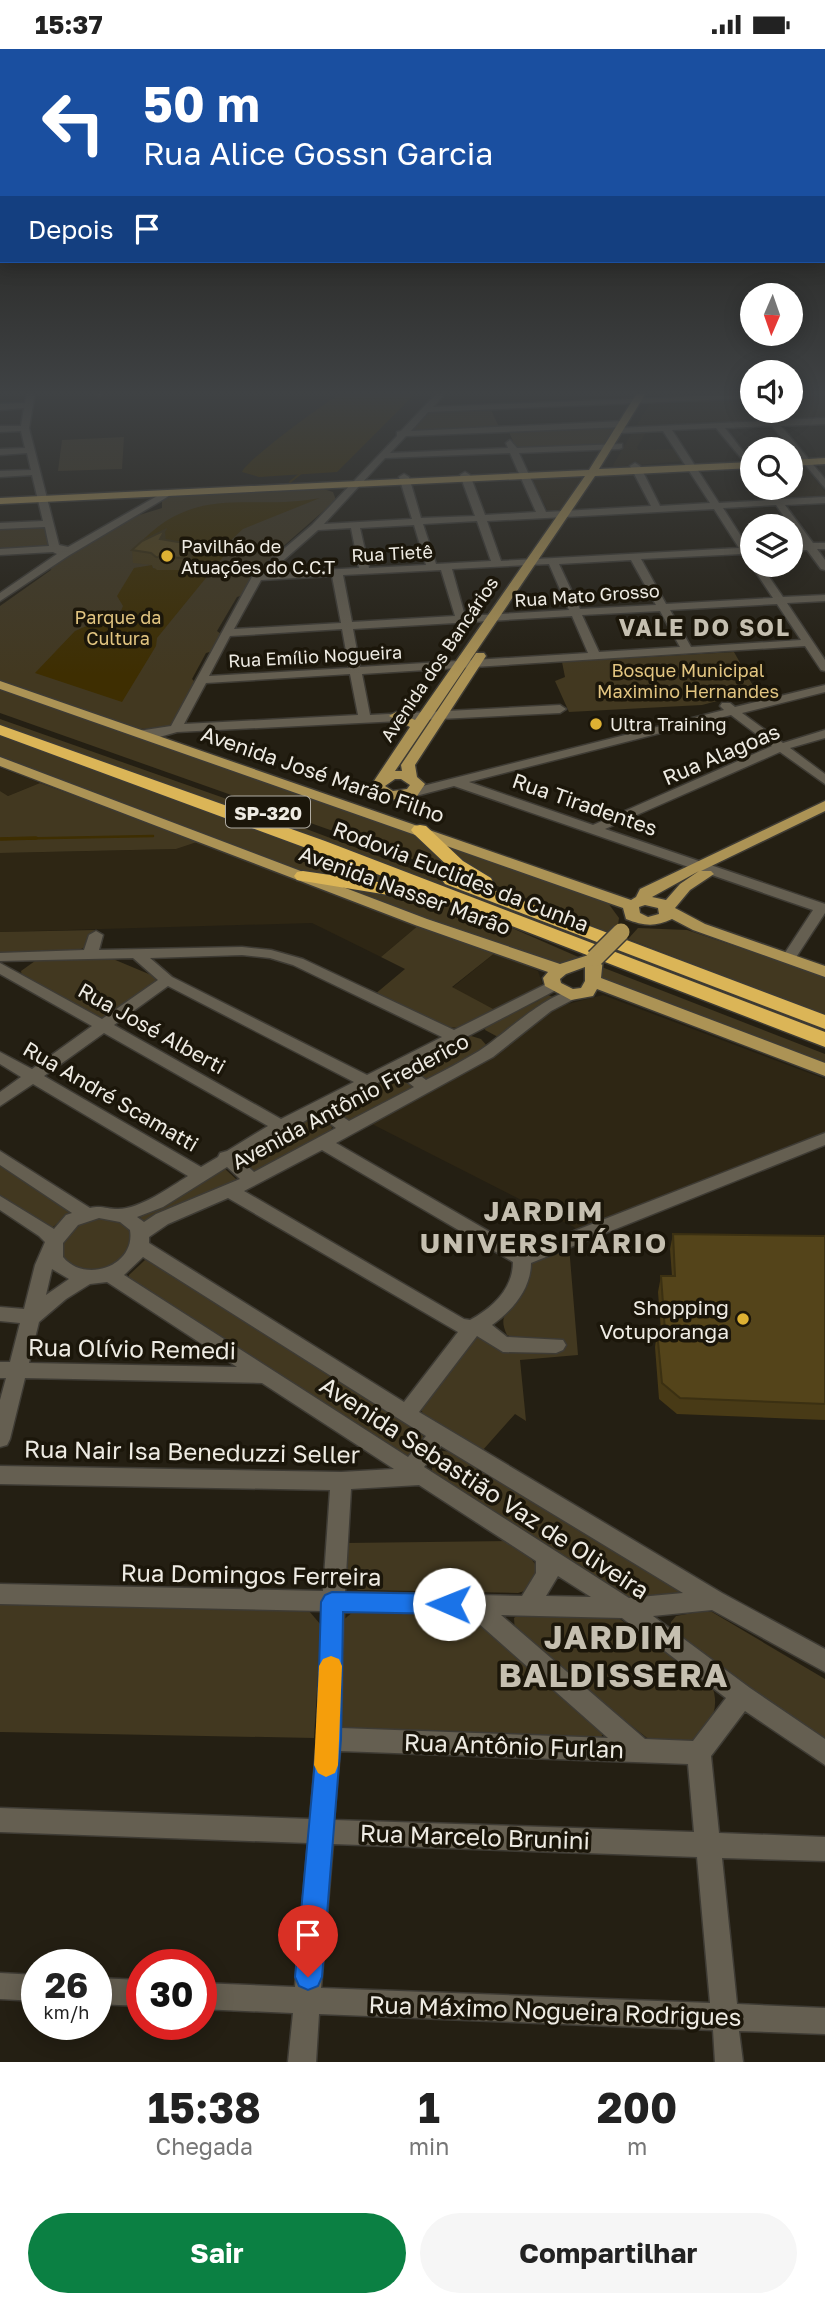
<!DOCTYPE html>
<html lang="pt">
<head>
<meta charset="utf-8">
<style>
	body { margin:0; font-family:"Golos Text",sans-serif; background:#f6f6f6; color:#222; height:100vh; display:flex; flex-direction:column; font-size:26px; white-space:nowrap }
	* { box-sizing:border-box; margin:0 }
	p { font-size:23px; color:#767676 }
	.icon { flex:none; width:38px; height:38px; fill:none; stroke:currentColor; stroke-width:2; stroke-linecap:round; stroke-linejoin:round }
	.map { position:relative; height:2013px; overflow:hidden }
	.sheet { display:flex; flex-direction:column; background:#fff; flex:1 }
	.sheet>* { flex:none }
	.hud { position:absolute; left:0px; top:0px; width:826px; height:214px; box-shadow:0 4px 18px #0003; background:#1a4fa0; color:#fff; overflow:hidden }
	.needle { width:46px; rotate:182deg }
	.tools { position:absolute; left:740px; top:234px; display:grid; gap:14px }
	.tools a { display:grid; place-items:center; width:63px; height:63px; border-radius:50%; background:#fff; box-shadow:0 4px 18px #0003; font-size:35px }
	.speed { position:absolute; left:21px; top:1900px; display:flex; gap:14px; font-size:35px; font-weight:700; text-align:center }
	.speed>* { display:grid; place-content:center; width:91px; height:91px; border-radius:50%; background:#fff; box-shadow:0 4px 18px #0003; line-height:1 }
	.speed small { font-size:18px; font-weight:400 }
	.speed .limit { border:10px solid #d22; background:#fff; color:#111 }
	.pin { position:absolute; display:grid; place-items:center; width:60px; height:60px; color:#fff; margin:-72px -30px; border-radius:50% 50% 50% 0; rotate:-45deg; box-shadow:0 0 7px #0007 }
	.pin .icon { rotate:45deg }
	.me { position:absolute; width:77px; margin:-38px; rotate:271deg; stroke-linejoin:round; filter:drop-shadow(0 0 5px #0008) }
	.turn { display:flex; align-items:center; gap:24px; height:147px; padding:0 28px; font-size:32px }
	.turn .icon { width:91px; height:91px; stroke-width:2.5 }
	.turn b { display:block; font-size:49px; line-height:60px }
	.then { display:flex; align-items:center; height:66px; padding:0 28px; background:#0003; gap:14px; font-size:26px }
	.eta { display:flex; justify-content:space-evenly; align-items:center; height:119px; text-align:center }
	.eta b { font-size:42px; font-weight:700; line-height:49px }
	.primary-button { display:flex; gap:14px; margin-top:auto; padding:14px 28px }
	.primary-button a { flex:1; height:80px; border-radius:42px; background:#0b8043; color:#fff; font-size:28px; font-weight:700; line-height:80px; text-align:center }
	.primary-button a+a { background:#f6f6f6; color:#222 }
	.status { display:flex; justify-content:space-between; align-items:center; height:49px; padding:0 35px; background:#fff; direction:ltr }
	.status svg { height:19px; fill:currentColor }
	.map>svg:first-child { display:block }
	.built { fill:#2e2614 }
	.green { fill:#423820 }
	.water { fill:#3e2e01 }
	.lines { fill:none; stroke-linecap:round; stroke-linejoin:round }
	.stream-far2 { stroke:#3e2e01; stroke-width:2 }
	.stream-far1 { stroke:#3e2e01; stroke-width:2.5 }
	.stream { stroke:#3e2e01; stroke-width:3.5 }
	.minor-casing { stroke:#3e3b34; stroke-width:3 }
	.major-casing { stroke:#3e3b34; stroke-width:3 }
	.highway-casing { stroke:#3e3b34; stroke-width:3 }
	.minor { fill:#655f51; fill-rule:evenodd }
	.major { fill:#ac9355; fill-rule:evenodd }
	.highway { fill:#dbb557; fill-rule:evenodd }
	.major-bridge-casing { stroke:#3e3b34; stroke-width:20; stroke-linecap:butt }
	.major-bridge { stroke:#ac9355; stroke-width:17 }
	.wall { fill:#483a16 }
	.shaded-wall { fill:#3b3012 }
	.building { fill:#54441a; stroke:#3b3012; stroke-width:2 }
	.route { fill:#1a73e8; stroke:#114b97; stroke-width:2 }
	.slow { fill:#f59e0b }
	.poi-dot { fill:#deb133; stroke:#1b160a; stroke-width:2.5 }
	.labels { text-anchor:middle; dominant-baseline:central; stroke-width:7; stroke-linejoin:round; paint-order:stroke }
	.far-poi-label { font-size:18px; fill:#eeebe3; stroke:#1b160a; text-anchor:start }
	.far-street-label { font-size:18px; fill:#eeebe3; stroke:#1b160a }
	.far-park-label { font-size:18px; fill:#e2c581; stroke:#1b160a }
	.shield { fill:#1b160a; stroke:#afaba2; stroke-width:2 }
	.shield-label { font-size:19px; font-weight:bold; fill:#eeebe3 }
	.street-label { font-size:21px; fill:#eeebe3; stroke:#1b160a }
	.poi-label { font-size:21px; fill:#eeebe3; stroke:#1b160a; text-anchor:end }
	.far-district-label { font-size:23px; font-weight:bold; letter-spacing:2px; fill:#c5bfb0; stroke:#1b160a }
	.near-street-label { font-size:24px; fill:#eeebe3; stroke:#1b160a }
	.district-label { font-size:28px; font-weight:bold; letter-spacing:2px; fill:#c5bfb0; stroke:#1b160a }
	.near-district-label { font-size:33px; font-weight:bold; letter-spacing:2px; fill:#c5bfb0; stroke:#1b160a }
</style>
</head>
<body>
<div class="status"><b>15:37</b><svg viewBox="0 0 49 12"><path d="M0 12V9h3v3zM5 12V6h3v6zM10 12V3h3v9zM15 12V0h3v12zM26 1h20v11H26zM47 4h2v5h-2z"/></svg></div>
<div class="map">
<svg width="825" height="2013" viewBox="0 0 825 2013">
	<rect width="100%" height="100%" fill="#241f13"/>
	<g class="built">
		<path d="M825 345V371L636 377 650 354 655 353 752 348V362H791V346Z"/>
		<path d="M633 382H647L637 398 638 401 677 400 685 412 612 418Z"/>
		<path d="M791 415 804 416 825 443V450L781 451 772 439H791Z"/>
		<path d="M533 428 585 427 586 428 564 460 548 462 531 430Z"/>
		<path d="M0 719 40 734 8 747 0 742Z"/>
		<path d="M200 792 420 875 381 908 312 874 0 883V804L176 800Z"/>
		<path d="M496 903 538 922 542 934 539 941 497 962 452 939Z"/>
		<path d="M603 946 825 1030V1087L579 1185 574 1178 372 1075 494 1006 556 958Z"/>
	</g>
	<g class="green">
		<path d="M487 360 491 361 499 378 409 383 429 363Z"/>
		<path d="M617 376 607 395 601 396 521 400 516 399 509 383Z"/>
		<path d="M124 388 122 420 58 422 62 391Z"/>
		<path d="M320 439 333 443 336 451 279 501V505L243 546 237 548 217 582 221 585 213 602 206 604 192 630 196 634 170 679 139 680 0 634V557L51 521 52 516 133 468 162 459V450L166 447Z"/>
		<path d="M42 477 46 479 50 497 0 502V478Z"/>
		<path d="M734 603 756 642 702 656 569 663 555 632 565 628 562 613Z"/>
		<path d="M0 640 423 788 457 823 443 821 0 664Z"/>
		<path d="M0 670 224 749 601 891 593 898 0 678Z"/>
		<path d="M0 686 360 818 419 840 323 830 0 711Z"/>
		<path d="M40 734 200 792 176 800 0 804V742L8 747Z"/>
		<path d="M436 792 608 854 619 869 618 876 610 884 601 881 488 833Z"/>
		<path d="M356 841 452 853 583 910 570 916 548 913 355 843Z"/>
		<path d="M420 875 496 903 452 938 497 962 462 979 440 978 374 946 405 920 381 908Z"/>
		<path d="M638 879 687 881 825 927V966L628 890Z"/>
		<path d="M95 881 89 886 85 898 79 901 0 904V883Z"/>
		<path d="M618 899 825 976V988L611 905Z"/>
		<path d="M113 910 156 928 154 936 108 970 96 969 22 927 21 922 35 912Z"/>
		<path d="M599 917 825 1005V1019L604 934 593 923Z"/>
		<path d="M546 945 555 949 498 988 485 981 486 976 538 952Z"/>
		<path d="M468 986 481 990 487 997 434 1030H422L410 1020 411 1015Z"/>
		<path d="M397 1027 412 1037 411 1043 352 1074 331 1061V1057Z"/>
		<path d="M321 1067 332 1078 329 1088 258 1124H250L238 1113 240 1106 309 1068Z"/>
		<path d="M0 1115 71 1159 69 1165 53 1178H46L0 1148Z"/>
		<path d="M225 1120 236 1130 233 1135 149 1173 142 1171 140 1167 144 1164Z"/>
		<path d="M98 1167 121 1170 135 1182 130 1208C102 1222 88 1231 62 1208V1190L76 1175Z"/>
		<path d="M569 1197 578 1306 520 1311 526 1372 515 1365 482 1402 423 1367 421 1357 472 1285 519 1291 507 1286C494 1260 519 1259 526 1239 529 1230 525 1218 532 1212 540 1204 558 1201 569 1197Z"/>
		<path d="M145 1211 154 1212 421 1380 424 1391 410 1406H399L129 1231V1226Z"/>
		<path d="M442 1402 457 1403 686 1541 687 1546 630 1552 432 1426V1412Z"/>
		<path d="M510 1492C531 1506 558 1532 518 1544L358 1541 343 1530 345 1494Z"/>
		<path d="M0 1555 309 1562 321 1576 314 1689 0 1683Z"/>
		<path d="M354 1562 470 1565 604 1682 600 1691 343 1684 335 1674 341 1573Z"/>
		<path d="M703 1562 712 1563 825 1630V1693L671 1585V1573L676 1567Z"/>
		<path d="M522 1563 617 1568 711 1635C723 1661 707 1682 686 1698L651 1692 515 1586 514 1569Z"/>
	</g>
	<g class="water">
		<path d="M341 344H416L337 423 259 428 242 423C245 412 326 353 341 344Z"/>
		<path d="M320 449 243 480C232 490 227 494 223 508L157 589 156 597 122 653 35 624 75 582 121 562 123 557 117 547 134 519 152 516 153 519 164 521 192 507 193 504 136 498C196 432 248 463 320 449Z"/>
	</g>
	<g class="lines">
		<path class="stream-far2" d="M290 433 300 425"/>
		<path class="stream-far1" d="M0 790 153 787"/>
		<path class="stream" d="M0 790 36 789"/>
		<defs>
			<g id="minor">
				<path d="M27 344H35L29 379 59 496 68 498 166 442 174 444 68 507 0 552V544L57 505 53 503 0 506V500L49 497 45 478 0 480V474L43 472 32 426 0 428V422L31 421 27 404 0 406V400L25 399 21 382 0 383V377H21L24 359 0 361V355L25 354Z"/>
				<path d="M95 344H103V345L99 347Z"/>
				<path d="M437 344H446L433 358 752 345V349L428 363 411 382 623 372 627 375 623 378 406 387 390 404 508 399 506 394 510 391 517 399 622 395V399L619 400 519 404 546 463 651 457 630 417 635 414 640 417 660 457 710 454 663 382 620 384 617 383V379L825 369V375L781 377 825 430V439L772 377 725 379 752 414V422L716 379 672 381 719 454 772 451 763 439H773L781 450 825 448V454L785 456 813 494H825V500H817L825 511V521L821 520 807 501H791V495H803L776 456 723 459 748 498H752V509H745L742 505 641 510 666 555 773 549 751 516 752 514V516H761L783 548 825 546V552L787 554 825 611V622L821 621 805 597 362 625 370 666 560 656 566 660 560 664 177 683 156 689 138 688V682L171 677 253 526 312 476 397 387V383L401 382ZM510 404 536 463 485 466 470 426 465 423 460 426 475 467 421 469 409 428 404 425 399 428 412 470 324 475 385 409ZM714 460 739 499 501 512 487 472ZM477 472 491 512 436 515 423 475ZM414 476 426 516 369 519 360 479ZM351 479 359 519 269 524 318 481ZM631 511 656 556 580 560 559 515ZM549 515 569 561 465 567 452 520ZM441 521 455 567 352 573 343 526ZM332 527 341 574 234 580 261 531ZM777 555 801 591 691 598 670 561ZM660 562 680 598 599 603 582 566ZM572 567 588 604 360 618 353 580ZM342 580 349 619 209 627 230 587ZM350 625 358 666 184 675 206 634Z"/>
				<path d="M791 344H816L791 347Z"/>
				<path d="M825 636V643L742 664 783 694 825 681V689L790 699 825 725V735L780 703 605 780 825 855V864L793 913 788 914 781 910 813 861 454 737 412 748 406 744 407 741 724 661 720 657 722 654H730L735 658ZM731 666 772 697 593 776 469 733Z"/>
				<path d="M96 882 103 886 99 901 242 898 271 901 303 910 454 981 548 934H558L560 937 558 940 409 1018 426 1031C444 1022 462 1012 479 1002 500 989 554 937 576 943L579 946 576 949 551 962 493 1008 336 1094 523 1202 825 1084V1096L531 1214C531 1240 512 1262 492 1276L507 1288 563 1291 566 1296 563 1301 556 1304 503 1303 477 1287 419 1363 722 1544 825 1600V1623L712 1561 653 1567 750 1639 825 1690V1716L745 1662 711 1707 719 1784 825 1788V1812L722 1809 737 1955 825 1959V1985L739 1982 743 2013H715L713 1981 319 1965 316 2013H288L293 1964 201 1960V1934L295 1938 308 1794 0 1783V1759L310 1770 317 1690 322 1562 0 1555V1535L323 1542 330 1441 0 1435V1417L341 1423 394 1420 262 1334 25 1329 10 1390 7 1396 0 1398V1351L6 1329H0V1313H10L20 1274 0 1272V1258L24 1260 35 1216 45 1193 39 1187 0 1161V1147L54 1180 66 1166 72 1164 0 1116V1102L90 1159C101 1156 107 1160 118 1160 140 1160 170 1138 188 1127L33 1035 0 1057V1043L21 1028 0 1015V1003L32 1020 92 977 0 925V914L102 970 158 931 133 909 0 912V904L84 901 89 886ZM242 906 270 909 293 916 442 988 367 1026 172 928 150 909ZM168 937 354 1033 281 1070 114 976ZM104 984 268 1077 227 1102 220 1104 218 1108 201 1118 44 1027ZM396 1024 414 1038 349 1072 330 1059ZM317 1065 336 1079 254 1123 240 1110ZM322 1101 513 1213C513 1240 492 1259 470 1271L464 1270 244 1142ZM227 1118 240 1130 156 1165 144 1173 137 1168 163 1158ZM228 1149 458 1283 404 1353 149 1194V1188L168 1175ZM99 1169 120 1173 130 1181C136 1217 85 1235 63 1208V1194L78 1176ZM143 1208 426 1387 408 1408 124 1226ZM52 1220 69 1230 46 1246ZM107 1233 237 1318 29 1314 39 1273 66 1250 90 1235ZM441 1397 683 1544 629 1549 424 1418ZM419 1436 536 1512V1524L522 1547 345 1543 351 1440ZM558 1527 591 1548 546 1547ZM344 1563 468 1565 608 1689 341 1679ZM501 1566 622 1569 726 1649 693 1692 645 1690ZM340 1702 688 1715 694 1783 334 1771ZM333 1795 697 1808 710 1954 321 1939Z"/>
				<path d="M0 1924 37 1926V1952L0 1950Z"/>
				<path d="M96 1929 142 1931V1957L96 1955Z"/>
			</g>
			<g id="major">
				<path d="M637 344H646L599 420 752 413V419L595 427 395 722H402L401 716 476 604H484L486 607 415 716 417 728 425 735 417 747 390 751 370 738 410 678 389 667 396 663 415 671 585 427 0 455V449L589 421ZM395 730H401L410 736 407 740 393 742 385 737Z"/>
				<path d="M825 409V415L791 417V411Z"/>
				<path d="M0 632 631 851 636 848 640 840 825 752V762L701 822H711L714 825 690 841 675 859 705 875 825 917V928L693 881 672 870C655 878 644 877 626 870L623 859 0 640ZM699 822 680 835 666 851 652 848ZM645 856 658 859 659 865 648 868 640 864 639 858Z"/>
				<path d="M0 708 427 870 560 915 595 904 601 905 603 909 601 929 825 1014V1027L597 940 593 947 571 951 545 937 543 929 548 923 415 876 0 717ZM585 918V932L581 939 573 940 561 934 560 930 566 925Z"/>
			</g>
			<g id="highway">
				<path d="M0 676 325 792 825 983V998L434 847 425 852 297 831 294 827 297 823 303 822 412 838 0 686Z"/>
				<path d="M420 776 426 777 463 812 491 829 493 833 486 838 825 966V980L445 835 442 831 445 827 451 825 469 831 451 820 414 785 411 781 414 777Z"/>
			</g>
		</defs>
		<use href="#minor" class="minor-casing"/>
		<use href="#major" class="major-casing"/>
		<use href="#highway" class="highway-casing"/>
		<use href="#minor" class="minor"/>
		<use href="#major" class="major"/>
		<use href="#highway" class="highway"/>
		<defs>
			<path id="major-bridge" d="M595 909 621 883"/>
		</defs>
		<use href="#major-bridge" class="major-bridge-casing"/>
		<use href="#major-bridge" class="major-bridge"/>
	</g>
	<g class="wall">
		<path d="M166 491 178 493 192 492 193 504 189 521H157L152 516 133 514 132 501Z"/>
		<path d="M673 1185 825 1187V1371L677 1365 659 1350 655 1298 657 1282H661L658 1243 661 1227H672L670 1200Z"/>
	</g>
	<g class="shaded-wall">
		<path d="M165 481 166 494 160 490Z"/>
		<path d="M192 492 193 504 189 521 188 509Z"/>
	</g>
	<g class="building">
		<path d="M165 481 160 490 178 493 192 492 188 509 156 508 151 504 132 501 142 492Z"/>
		<path d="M673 1185 825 1187V1355L680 1349 662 1334 657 1282H665L661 1227H675Z"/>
	</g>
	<linearGradient id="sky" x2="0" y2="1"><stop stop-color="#14110a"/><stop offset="0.55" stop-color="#3f4244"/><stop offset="1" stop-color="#3f4244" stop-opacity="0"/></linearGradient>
	<rect width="825" height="626" fill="url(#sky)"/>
	<path class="route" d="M332 1543 449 1545 457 1548 460 1555 457 1562 449 1565 343 1563 341 1690 322 1928 318 1937 308 1941 299 1937 295 1928 317 1690 321 1553 325 1546Z"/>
	<path class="slow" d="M331 1607 339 1610 342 1617 338 1716 335 1724 326 1728 318 1724 314 1716 319 1617 323 1610Z"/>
	<g class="poi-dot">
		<circle cx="167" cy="507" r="7"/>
		<circle cx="596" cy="675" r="7"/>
		<circle cx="743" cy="1270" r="7"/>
	</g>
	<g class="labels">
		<g class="far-poi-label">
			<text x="181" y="497">Pavilhão de<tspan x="181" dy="21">Atuações do C.C.T</tspan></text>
			<text x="610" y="675">Ultra Training</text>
		</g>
		<g class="far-street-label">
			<text transform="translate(392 504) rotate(-3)">Rua Tietê</text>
			<text transform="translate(587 546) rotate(-4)">Rua Mato Grosso</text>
			<text transform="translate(315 607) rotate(-3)">Rua Emílio Nogueira</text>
			<text transform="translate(439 610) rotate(-56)">Avenida dos Bancários</text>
		</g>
		<g class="far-park-label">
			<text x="118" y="568">Parque da<tspan x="118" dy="21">Cultura</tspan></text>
			<text x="688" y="621">Bosque Municipal<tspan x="688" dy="21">Maximino Hernandes</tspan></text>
		</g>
		<rect class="shield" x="226" y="747.5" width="84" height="31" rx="5"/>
		<g class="shield-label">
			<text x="268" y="763">SP-320</text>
		</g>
		<g class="street-label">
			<text transform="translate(721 705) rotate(-23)">Rua Alagoas</text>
			<text transform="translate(323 725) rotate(19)">Avenida José Marão Filho</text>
			<text transform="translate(585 755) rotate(19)">Rua Tiradentes</text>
			<text transform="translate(461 827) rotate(21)">Rodovia Euclides da Cunha</text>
			<text transform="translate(405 841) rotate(20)">Avenida Nasser Marão</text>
			<text transform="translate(152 979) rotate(29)">Rua José Alberti</text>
			<text transform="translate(111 1047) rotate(30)">Rua André Scamatti</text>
			<text transform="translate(350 1052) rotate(-28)">Avenida Antônio Frederico</text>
		</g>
		<g class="poi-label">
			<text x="729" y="1258">Shopping<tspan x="729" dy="24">Votuporanga</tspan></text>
		</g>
		<g class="far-district-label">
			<text x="705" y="578">VALE DO SOL</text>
		</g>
		<g class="near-street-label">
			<text transform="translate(132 1299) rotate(1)">Rua Olívio Remedi</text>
			<text transform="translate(192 1402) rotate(1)">Rua Nair Isa Beneduzzi Seller</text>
			<text transform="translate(485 1438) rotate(33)">Avenida Sebastião Vaz de Oliveira</text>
			<text transform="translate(251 1525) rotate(1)">Rua Domingos Ferreira</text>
			<text transform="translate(514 1696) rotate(2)">Rua Antônio Furlan</text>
			<text transform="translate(475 1787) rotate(2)">Rua Marcelo Brunini</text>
			<text transform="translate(555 1961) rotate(2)">Rua Máximo Nogueira Rodrigues</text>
		</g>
		<g class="district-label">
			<text x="544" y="1161">JARDIM<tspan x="544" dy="32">UNIVERSITÁRIO</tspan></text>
		</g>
		<g class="near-district-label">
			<text x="614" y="1587">JARDIM<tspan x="614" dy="38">BALDISSERA</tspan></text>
		</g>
	</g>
</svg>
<div class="tools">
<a><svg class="needle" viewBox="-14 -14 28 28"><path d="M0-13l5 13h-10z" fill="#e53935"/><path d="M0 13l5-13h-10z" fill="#767676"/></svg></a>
<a><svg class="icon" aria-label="sound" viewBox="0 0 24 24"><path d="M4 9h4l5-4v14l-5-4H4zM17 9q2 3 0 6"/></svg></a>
<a><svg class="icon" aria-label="search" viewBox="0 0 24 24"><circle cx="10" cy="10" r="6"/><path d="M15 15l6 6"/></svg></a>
<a><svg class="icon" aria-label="layers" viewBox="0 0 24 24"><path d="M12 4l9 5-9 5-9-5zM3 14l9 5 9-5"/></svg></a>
</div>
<div class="speed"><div>26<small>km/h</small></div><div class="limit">30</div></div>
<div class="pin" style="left:308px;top:1928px;background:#d93025"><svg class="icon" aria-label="arrive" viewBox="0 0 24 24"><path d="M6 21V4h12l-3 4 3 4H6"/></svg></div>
<svg class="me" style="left:449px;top:1555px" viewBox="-20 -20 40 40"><circle r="19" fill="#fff"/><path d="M0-13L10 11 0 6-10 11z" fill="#1a73e8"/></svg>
<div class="hud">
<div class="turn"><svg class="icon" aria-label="left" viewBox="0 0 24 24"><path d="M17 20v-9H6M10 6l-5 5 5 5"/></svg><div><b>50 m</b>Rua Alice Gossn Garcia</div></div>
<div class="then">Depois<svg class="icon" aria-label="arrive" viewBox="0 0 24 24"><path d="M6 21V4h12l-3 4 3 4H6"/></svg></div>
</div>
</div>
<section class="sheet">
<div class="eta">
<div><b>15:38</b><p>Chegada</p></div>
<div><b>1</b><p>min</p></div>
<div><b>200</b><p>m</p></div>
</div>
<div class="primary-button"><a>Sair</a><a>Compartilhar</a></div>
</section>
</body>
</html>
